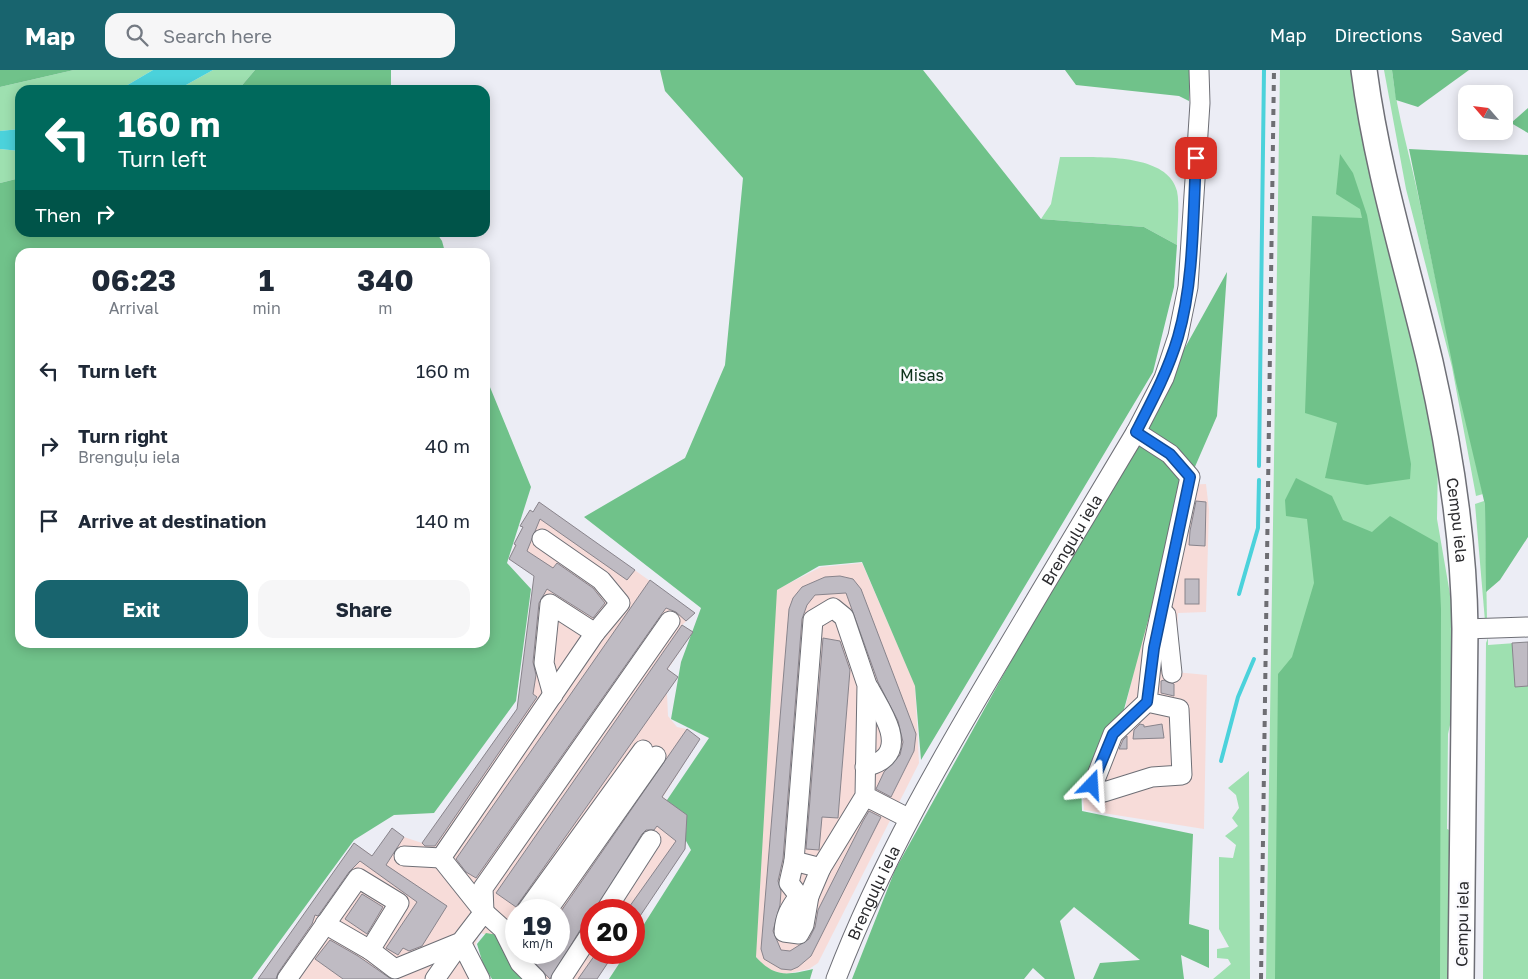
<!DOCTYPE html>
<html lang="en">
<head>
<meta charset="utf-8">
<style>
	body { margin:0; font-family:"Golos Text",sans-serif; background:#f6f6f7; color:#1f2937; height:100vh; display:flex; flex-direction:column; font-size:19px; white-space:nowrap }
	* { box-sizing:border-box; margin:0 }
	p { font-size:16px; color:#747a83 }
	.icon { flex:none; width:28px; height:28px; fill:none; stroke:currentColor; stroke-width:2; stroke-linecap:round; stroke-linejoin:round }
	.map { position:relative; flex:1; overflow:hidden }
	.side { position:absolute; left:15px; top:178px; width:475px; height:400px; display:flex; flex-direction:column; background:#fff; border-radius:15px; box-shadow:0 2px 12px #0003 }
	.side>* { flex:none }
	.banner { position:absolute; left:15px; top:15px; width:475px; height:152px; border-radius:15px; box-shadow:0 2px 12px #0003; background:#00695c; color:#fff; overflow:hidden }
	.needle { width:32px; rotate:298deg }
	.fabs { position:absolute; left:1458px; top:15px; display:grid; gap:10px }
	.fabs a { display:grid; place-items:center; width:55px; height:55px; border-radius:10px; background:#fff; box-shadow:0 2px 12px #0003; font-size:25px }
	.speed { position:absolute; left:505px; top:829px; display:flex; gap:10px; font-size:25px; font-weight:700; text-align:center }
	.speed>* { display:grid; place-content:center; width:65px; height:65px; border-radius:50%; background:#fff; box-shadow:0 2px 12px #0003; line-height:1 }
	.speed small { font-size:12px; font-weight:400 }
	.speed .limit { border:8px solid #d22; background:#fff; color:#111 }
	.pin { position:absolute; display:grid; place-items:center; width:42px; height:42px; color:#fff; margin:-21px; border-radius:10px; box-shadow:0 2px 8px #0006 }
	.me { position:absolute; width:55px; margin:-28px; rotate:20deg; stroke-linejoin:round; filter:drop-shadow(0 0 4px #0008) }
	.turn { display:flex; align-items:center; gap:18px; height:105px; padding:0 20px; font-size:22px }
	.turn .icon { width:65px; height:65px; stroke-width:2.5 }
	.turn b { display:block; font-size:35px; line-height:42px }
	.then { display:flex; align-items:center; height:48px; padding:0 20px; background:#0003; gap:10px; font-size:19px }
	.eta { display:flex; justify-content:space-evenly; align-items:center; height:85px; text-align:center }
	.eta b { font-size:30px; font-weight:700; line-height:35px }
	.button { display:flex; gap:10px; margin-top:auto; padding:10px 20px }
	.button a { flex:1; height:58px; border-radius:15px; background:#18646e; color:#fff; font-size:20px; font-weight:700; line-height:58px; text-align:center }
	.button a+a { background:#f6f6f7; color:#1f2937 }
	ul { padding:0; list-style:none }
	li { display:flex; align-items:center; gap:15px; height:75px; padding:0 20px }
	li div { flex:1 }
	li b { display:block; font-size:19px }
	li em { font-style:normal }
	header { display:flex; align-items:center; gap:30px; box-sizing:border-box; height:70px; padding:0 25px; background:#18646e; color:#fff }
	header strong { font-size:24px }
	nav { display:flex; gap:28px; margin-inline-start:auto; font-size:18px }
	.search { width:350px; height:45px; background:#f6f6f7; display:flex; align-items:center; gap:12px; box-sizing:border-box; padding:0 18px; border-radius:15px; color:#747a83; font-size:19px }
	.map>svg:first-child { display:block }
	.industrial { fill:#f7dcd9; fill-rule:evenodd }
	.green { fill:#9ee0b0 }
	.forest { fill:#70c28a }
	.water { fill:#4bd2db }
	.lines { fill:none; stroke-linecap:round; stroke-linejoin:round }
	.stream { stroke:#4bd2db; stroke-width:4 }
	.building { fill:#bfbbc3; stroke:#88848c }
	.minor-casing { stroke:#6e6f76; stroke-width:21 }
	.major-casing { stroke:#6e6f76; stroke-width:28 }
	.minor { stroke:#fff; stroke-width:19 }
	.major { stroke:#fff; stroke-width:25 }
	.rail { stroke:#6e6e73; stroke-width:4; stroke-dasharray:6 6; stroke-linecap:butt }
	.route-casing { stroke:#114b97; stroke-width:12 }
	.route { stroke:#1a73e8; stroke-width:9 }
	.labels { text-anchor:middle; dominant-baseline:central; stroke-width:5; stroke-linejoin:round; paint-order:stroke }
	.park-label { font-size:16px; fill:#0d311b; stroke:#fafafe }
	.street-label { font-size:16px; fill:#2b2b2e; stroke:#fafafe }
</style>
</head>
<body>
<header>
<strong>Map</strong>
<div class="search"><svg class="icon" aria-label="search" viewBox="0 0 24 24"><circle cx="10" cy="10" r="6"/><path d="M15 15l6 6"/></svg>Search here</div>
<nav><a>Map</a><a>Directions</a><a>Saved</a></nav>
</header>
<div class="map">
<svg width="1528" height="909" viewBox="0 0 1528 909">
	<rect width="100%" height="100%" fill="#ecedf5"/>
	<g class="industrial">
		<path d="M1206 414 1209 440 1206 542 1178 543 1175 602 1207 605 1204 759 1084 740 1082 714 1124 644 1166 457 1185 415Z"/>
		<path d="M539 432 695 543 682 555 693 562 668 599 678 607 667 623 668 646 677 657 687 659 700 669 663 727 687 745 685 779 634 855V840H591V882L615 883 597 909H528L500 868 480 863 472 883 470 909H258L354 773 373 786 392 758 404 767 422 773 517 639 534 506 509 489 515 475 514 474 523 457 520 456 530 440 533 442ZM516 840H559V882H516Z"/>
		<path d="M862 493 915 615 919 693 818 893 809 899 785 904 767 899 755 886 776 520 821 497Z"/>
	</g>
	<g class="green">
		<path d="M74 0H153L119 20H20V59L0 61V17Z"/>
		<path d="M213 0H255L238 20H177Z"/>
		<path d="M1280 0H1354L1438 388 1437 449 1455 553 1454 637 1448 664 1447 759 1454 762 1450 909H1266Z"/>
		<path d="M1384 0H1392C1397 45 1411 89 1420 134 1440 231 1460 328 1483 424L1476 426 1452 297 1406 119Z"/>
		<path d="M0 79 20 81V108L0 113Z"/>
		<path d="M1060 87C1091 88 1167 81 1177 121 1180 135 1177 160 1177 175L1144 157 1041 149 1051 134Z"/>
		<path d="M1484 431 1485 435 1487 551H1485L1475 434Z"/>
		<path d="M1488 568V575L1528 572V909H1483L1486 573Z"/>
		<path d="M1249 701 1250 909H1213L1231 894 1228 889 1217 888V879L1229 877 1219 859V787L1233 788 1236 775 1225 766 1238 756 1232 748 1239 738 1236 725 1228 718Z"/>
	</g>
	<g class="forest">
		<path d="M0 0H74L0 17Z"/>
		<path d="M255 0H391V20H238Z"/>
		<path d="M660 0H923L1041 149 1144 157 1177 175 1174 217 1153 302 921 690 915 616 862 492 819 496 777 520 756 887C775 908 787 905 813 899L810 909H609L626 883 634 882V870L691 780 665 733 709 668 671 649 681 592 701 538 584 447 685 388 725 295 743 108 665 21Z"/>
		<path d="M1065 0H1190L1189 31 1179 26 1076 15Z"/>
		<path d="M1392 0H1469L1418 37 1396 30Z"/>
		<path d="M1528 38V63L1511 53Z"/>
		<path d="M1409 79 1528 85V467L1500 510 1486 522 1485 435 1456 312Z"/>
		<path d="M1340 84 1353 103 1367 145 1411 394 1410 409 1367 415 1325 408 1337 353 1305 343 1312 146 1362 148 1360 139 1336 124Z"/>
		<path d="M20 108V162H436L442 171 445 182H20V572H485V305L531 417 507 493 531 519 516 631 434 743 394 745 354 770 252 909H0V113Z"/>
		<path d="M1227 202 1217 346 1181 429 1123 643 1081 714 1082 741 1193 764 1189 854 1209 860V898L1181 885 1184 909H1093L1100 893 1140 890 1074 837 1060 851 1075 909H1045L1033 898 1024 909H852L895 800Z"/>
		<path d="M1296 408 1332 426 1343 450 1372 462 1390 446 1438 473 1441 539 1440 909H1275L1278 604 1292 587 1314 513 1307 449 1286 446 1285 430Z"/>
		<path d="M486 863 498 865 526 909H492L483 894 477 874Z"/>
	</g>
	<g class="water">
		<path d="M153 0H213L177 20H119Z"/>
		<path d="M20 59V81L0 79V61Z"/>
	</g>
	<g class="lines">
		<g class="stream">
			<path d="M1259 396 1264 0"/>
			<path d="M1239 524 1258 458 1259 410"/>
			<path d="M1221 691 1238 627 1254 589"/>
		</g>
	</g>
	<g class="building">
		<path d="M1196 431 1206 432 1205 476 1189 475 1190 461Z"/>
		<path d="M539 432 635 500 627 510 540 449 527 481 553 498 557 493 593 518 605 533 593 548 547 519 539 533 533 592 536 605 533 624 537 627 435 776H425L422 773 517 639 534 506 509 489 516 475 514 474 523 457 520 456 530 440 533 442Z"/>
		<path d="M840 506 853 509 861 519 916 664 914 681 891 727 876 719 884 702 900 685 903 672 898 651 878 612 846 523 815 525 807 535 802 549 783 789 778 811 781 821 780 835 773 861 781 880 790 881 809 869 815 857 818 840 863 751 869 741 881 747 811 886 798 897 791 900 781 899 764 889 761 879 789 539 793 528 802 517 825 507Z"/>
		<rect x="1185" y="509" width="14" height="25"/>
		<path d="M650 510 695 543 686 551 676 542 666 538 661 545 476 808 466 802 456 789Z"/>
		<path d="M682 555 693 562 667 599 678 607 516 837 496 823Z"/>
		<path d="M823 568 840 571 850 600 838 748 822 747 819 780 806 779Z"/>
		<path d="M1528 572V616L1515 617 1512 573Z"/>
		<path d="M1164 610 1174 614V626L1161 623V611Z"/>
		<path d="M1140 654 1144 655V657L1162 654 1164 668 1133 669 1134 660Z"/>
		<path d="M687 659 700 669 662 727 687 745 685 779 634 855V840H627L676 771 657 756 654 760H646L642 764 595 840H591V852L582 857 550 909 529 887 532 882H559V844Z"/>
		<path d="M1127 666V679H1119L1123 670Z"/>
		<path d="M392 758 404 767 386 795 447 836 422 876 409 881 403 878 398 885 386 878 417 832 360 791 349 802 318 846 315 845 312 854 278 903 276 909H258L354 773 372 786Z"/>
		<path d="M362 824 383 837 367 864 345 849Z"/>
		<path d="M330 870 358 886 391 909H343L315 889Z"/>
		<path d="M597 882H615L597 909H578Z"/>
	</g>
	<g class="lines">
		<defs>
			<g id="minor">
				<path d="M1136 362 1170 384 1190 407 1153 577 1147 632 1179 639 1182 705 1152 707 1104 722 1093 715 1113 664 1147 632"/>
				<path d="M542 469 601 510 620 533 595 563 441 788 484 842 483 818 670 551"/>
				<path d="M1166 545 1172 603"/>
				<path d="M1465 559 1528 557"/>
				<path d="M553 625 544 593 550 534 595 563"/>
				<path d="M865 697C871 695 879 693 883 689 905 672 878 636 869 618"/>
				<path d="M865 726 821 798 794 791 813 550 833 538 844 547 867 615 865 726 908 748"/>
				<path d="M404 786 441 788"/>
				<path d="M794 791 789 813 799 826H809L821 798"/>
				<path d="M799 826C790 838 785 846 784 862L799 864 804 855 809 826"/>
				<path d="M527 840 643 680"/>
				<path d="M541 840 549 838 656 686"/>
				<path d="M606 840 651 770"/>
				<path d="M325 854 370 880"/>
				<path d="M287 909 358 808 399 833 370 880 395 899 461 872 484 842 503 859 520 893 536 909"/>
				<path d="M435 909 461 872 480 909"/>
				<path d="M561 909 591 863"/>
				<path id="s1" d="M836 909C881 792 942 687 1006 580 1049 507 1093 434 1136 362L1164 308 1178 266 1188 217 1200 33 1199 0"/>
			</g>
			<g id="major">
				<path id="s2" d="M1364 0C1377 100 1407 195 1430 292 1450 380 1464 469 1465 559L1461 909"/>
			</g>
		</defs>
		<use href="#minor" class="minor-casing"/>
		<use href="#major" class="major-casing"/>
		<use href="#minor" class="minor"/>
		<use href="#major" class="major"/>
		<path class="rail" d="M1261 909 1274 0"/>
	</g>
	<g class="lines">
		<defs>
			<path id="route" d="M1092 715 1113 664 1147 632 1154 578 1190 407 1170 384 1136 362C1152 331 1168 301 1178 267 1194 212 1193 146 1196 88"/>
		</defs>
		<use href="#route" class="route-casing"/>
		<use href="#route" class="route"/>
	</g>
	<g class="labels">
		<g class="park-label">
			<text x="922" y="305">Misas</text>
		</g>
		<g class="street-label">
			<text stroke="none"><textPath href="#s2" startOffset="460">Cempu iela</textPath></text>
			<text stroke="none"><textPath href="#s1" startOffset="499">Brenguļu iela</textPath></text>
			<text stroke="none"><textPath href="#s1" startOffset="94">Brenguļu iela</textPath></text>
			<text transform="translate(1462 854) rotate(-89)">Cempu iela</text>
		</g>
	</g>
</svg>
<div class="fabs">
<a><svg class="needle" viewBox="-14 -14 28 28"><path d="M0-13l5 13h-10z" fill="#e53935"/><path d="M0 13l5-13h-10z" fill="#747a83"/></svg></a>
</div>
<div class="speed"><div>19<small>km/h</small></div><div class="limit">20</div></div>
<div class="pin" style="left:1196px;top:88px;background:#d93025"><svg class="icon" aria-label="arrive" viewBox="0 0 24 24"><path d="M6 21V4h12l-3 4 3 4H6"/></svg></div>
<svg class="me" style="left:1092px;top:715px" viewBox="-20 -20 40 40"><path d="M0-17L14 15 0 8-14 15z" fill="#1a73e8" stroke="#fff" stroke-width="4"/></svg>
<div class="banner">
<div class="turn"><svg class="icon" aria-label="left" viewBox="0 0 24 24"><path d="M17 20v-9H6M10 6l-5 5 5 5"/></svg><div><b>160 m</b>Turn left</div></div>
<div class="then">Then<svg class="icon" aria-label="right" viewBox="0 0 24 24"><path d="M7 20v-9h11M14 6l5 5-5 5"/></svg></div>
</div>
<section class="side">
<div class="eta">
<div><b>06:23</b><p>Arrival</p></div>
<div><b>1</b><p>min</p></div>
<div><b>340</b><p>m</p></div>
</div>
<ul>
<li><svg class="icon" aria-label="left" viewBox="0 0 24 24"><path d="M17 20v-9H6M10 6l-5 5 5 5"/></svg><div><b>Turn left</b></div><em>160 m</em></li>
<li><svg class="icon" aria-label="right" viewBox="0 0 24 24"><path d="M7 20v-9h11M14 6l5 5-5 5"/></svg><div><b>Turn right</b><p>Brenguļu iela</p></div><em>40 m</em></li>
<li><svg class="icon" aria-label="arrive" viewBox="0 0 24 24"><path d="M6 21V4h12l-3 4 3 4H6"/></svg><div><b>Arrive at destination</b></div><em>140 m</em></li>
</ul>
<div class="button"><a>Exit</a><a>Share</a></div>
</section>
</div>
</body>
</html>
